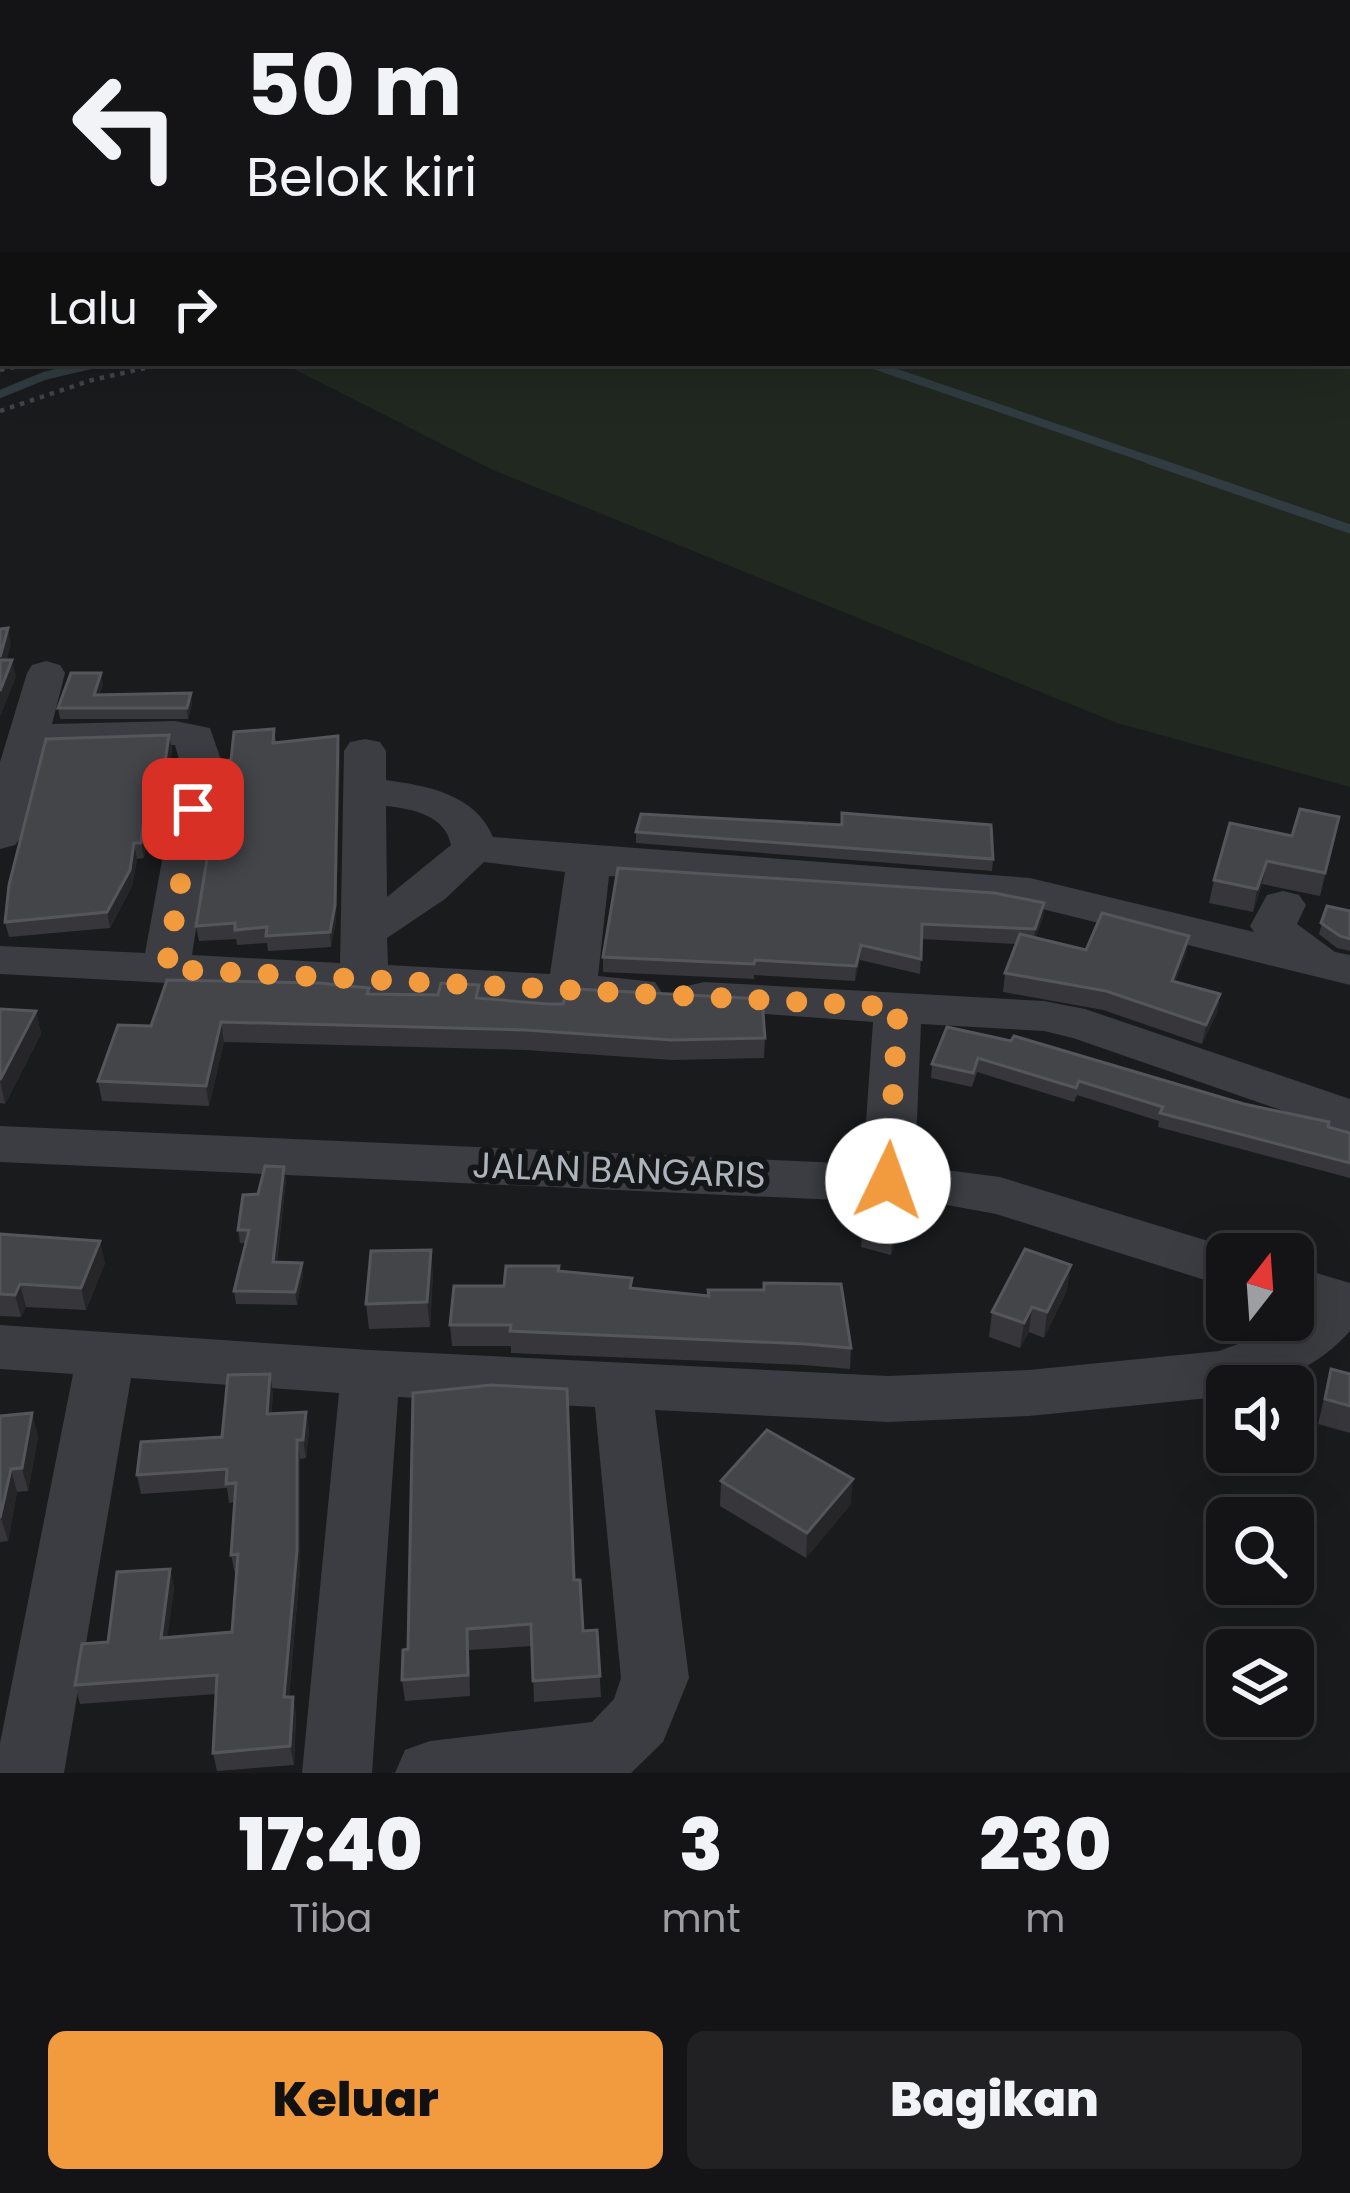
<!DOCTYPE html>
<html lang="id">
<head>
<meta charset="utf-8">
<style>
	body { margin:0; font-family:Poppins,sans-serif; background:#212123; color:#f1f3f6; height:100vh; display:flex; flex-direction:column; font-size:45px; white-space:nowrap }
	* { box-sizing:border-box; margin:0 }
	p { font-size:39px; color:#9d9ea1 }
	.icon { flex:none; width:66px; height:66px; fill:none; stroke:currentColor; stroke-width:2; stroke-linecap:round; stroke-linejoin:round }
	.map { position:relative; height:1773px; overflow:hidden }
	.side { display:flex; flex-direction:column; background:#141416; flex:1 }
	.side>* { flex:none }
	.guide { position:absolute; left:0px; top:0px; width:1350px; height:366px; box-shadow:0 12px 48px #0002,0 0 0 3px #333335; background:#141416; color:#f1f3f6; overflow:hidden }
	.needle { width:78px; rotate:17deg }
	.controls { position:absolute; left:1206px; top:1233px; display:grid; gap:24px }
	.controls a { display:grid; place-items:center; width:108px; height:108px; border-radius:18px; background:#141416; box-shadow:0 12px 48px #0002,0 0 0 3px #333335; font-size:60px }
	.pin { position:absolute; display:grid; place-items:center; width:102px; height:102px; color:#fff; margin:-51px; border-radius:24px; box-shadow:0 6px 18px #0006 }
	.me { position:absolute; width:132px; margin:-66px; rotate:3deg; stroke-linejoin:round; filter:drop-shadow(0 0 9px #0008) }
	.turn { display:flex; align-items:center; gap:42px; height:252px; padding:0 48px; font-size:54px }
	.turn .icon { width:156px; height:156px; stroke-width:2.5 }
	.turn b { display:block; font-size:84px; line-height:102px }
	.then { display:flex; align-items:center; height:114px; padding:0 48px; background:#0003; gap:24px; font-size:45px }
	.eta { display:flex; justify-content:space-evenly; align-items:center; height:204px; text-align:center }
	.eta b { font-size:72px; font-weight:800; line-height:84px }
	.action { display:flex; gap:24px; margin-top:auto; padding:24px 48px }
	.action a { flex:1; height:138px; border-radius:18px; background:#f19b3e; color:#111; font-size:48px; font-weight:800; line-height:138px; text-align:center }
	.action a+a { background:#212123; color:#f1f3f6 }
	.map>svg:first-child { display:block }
	.green { fill:#202820 }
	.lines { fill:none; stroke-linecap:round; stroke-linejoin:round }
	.stream-far1 { stroke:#303c41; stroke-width:8 }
	.stream { stroke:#303c41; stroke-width:9 }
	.path-far1 { stroke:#414549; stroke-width:3; stroke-dasharray:3 4.5; stroke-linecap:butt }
	.path { stroke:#414549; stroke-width:4.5; stroke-dasharray:4.5 6; stroke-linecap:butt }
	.minor { fill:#3b3d42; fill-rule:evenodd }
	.wall { fill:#37373b }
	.shaded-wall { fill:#262629 }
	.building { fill:#444549; stroke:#54565b; stroke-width:3 }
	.route { stroke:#f19b3e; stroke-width:21; stroke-dasharray:0 37.8 }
	.labels { text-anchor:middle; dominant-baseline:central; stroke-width:12; stroke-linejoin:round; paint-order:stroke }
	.street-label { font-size:36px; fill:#adb4bc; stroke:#151618 }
</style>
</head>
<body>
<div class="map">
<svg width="1350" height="1773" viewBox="0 0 1350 1773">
	<rect width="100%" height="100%" fill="#1a1b1d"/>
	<path class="green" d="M85 0H1350V787L1117 723 491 469 282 363H1347V3Z"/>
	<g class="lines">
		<g class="stream-far1">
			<path d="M0 271 3 267"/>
			<path d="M0 323 3 327"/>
			<path d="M868 363 1159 463"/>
			<path d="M0 394 44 376 99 363"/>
		</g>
		<path class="stream" d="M1150 460 1350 529"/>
		<path class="path-far1" d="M0 173 3 180"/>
		<g class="path">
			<path d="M0 370 34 363"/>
			<path d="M0 411 92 380 168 363"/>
		</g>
		<g class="minor">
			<path d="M46 661 60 665 65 673 52 724 175 721 210 728 222 763 192 955 340 963 344 751 350 742 365 739 380 742 386 751V780C428 786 475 794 493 837L1030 878 1254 932 1250 926 1267 895 1283 891 1299 895 1306 905 1297 924 1335 952 1350 955V985L1030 906 609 876 598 976 655 982 662 993 655 1004 638 1008 0 974V946L145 953 180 763 175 745 45 749 22 836 15 845 0 849V762L27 673 32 665ZM386 806C413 809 445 815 451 845L387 897ZM484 862 565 872 550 974 388 965 387 938 445 899Z"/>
			<path d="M704 982 1044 1001 1085 1009 1350 1099V1134L1073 1038 1044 1031 921 1024 915 1166 1000 1177 1247 1253 1227 1254V1287L996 1214 947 1205 0 1162V1126L863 1164 873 1022 687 1008 680 997 687 986Z"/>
			<path d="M1293 1266 1350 1283V1331C1317 1368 1276 1386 1227 1386V1394L1219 1397 1029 1416 888 1422 655 1410 689 1678 663 1742 631 1773H395L405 1750 430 1741 592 1722 614 1699 621 1678 595 1407 398 1397 372 1773H302L339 1393 131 1378 64 1773H0V1743L73 1374 0 1369V1325L370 1350 888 1376 1029 1370 1219 1351 1287 1326 1301 1311 1293 1308Z"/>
		</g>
	</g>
	<g class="wall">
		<path d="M103 684 99 695 192 704 188 719H60L58 708Z"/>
		<path d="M274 729 276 742 340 751 336 921 331 947 268 951 267 943 237 945 236 939 199 941 196 926 231 760Z"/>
		<path d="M169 735 172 750 159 839 146 840 144 858 137 859 132 886 110 928 9 937 5 922Z"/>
		<path d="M1339 817 1320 896 1262 884 1253 912 1209 903 1214 880 1292 836Z"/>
		<path d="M842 825 993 859 992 871 636 843V832Z"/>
		<path d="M1044 903 1043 918 1035 938 1086 950 1189 936 1186 954 1175 982 1220 994 1217 1013 1202 1044 1103 1010 1003 992 1005 973 1016 944 922 939 920 974 860 960 855 981 754 975V979L603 972V957Z"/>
		<path d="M1327 906 1350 911V951L1337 948 1319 934Z"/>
		<path d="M369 994 480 998 765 1038 764 1058 672 1060 526 1050 224 1042 209 1106 102 1101 98 1081 151 1026Z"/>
		<path d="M0 1009 36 1011 41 1034 5 1104 0 1103Z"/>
		<path d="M947 1027 1350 1133V1178L1158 1127 1159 1121 1077 1095 1074 1102 977 1072 972 1087 931 1078 932 1064Z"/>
		<path d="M286 1180 277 1262 302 1263 303 1275 297 1305 236 1304 234 1291 246 1243H240L238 1230 258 1194Z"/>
		<path d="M906 1204 905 1217 891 1255 861 1247 862 1235Z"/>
		<path d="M0 1234 105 1263 86 1310 26 1307 21 1317 0 1316Z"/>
		<path d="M559 1271 632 1288 851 1348 850 1369 804 1365 511 1353V1346H452L450 1325 504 1286Z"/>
		<path d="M433 1274 430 1327 369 1329 366 1304Z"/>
		<path d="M1067 1290 1044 1338 1029 1332 1020 1348 989 1337 992 1312Z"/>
		<path d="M1331 1369 1350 1374V1433L1318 1424Z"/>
		<path d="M273 1393 271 1414 306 1412 309 1430 306 1458 300 1459V1569L289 1697H293L296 1715 294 1765 217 1771 213 1753 216 1694 80 1704 75 1685 170 1569 174 1588 167 1637 232 1632 236 1573 235 1574 231 1555 235 1502 229 1503 227 1488 141 1494 137 1475 222 1437Z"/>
		<path d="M32 1413 38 1437 28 1491 17 1492 8 1541 0 1542V1416Z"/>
		<path d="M721 1481 851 1504 806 1558 720 1506Z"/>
		<path d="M574 1580 583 1631 597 1630 601 1697 534 1702 532 1646 469 1650 470 1696 405 1701 402 1680 408 1649Z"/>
	</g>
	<g class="shaded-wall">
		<path d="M8 628 11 645 2 677 0 657Z"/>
		<path d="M12 660 16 677 0 717V691Z"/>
		<path d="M101 673 103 684 96 706 94 695Z"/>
		<path d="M191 693 192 704 188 719 187 708Z"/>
		<path d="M169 735 172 750 159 839 156 824Z"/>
		<path d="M338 736 340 751 336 921 331 947 330 932Z"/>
		<path d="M143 825 146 840 144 858 141 843Z"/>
		<path d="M134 843 137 859 132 886 110 928 107 912Z"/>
		<path d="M1267 861 1262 884 1253 912 1257 889Z"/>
		<path d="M1044 903 1043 918 1033 944 1035 929Z"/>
		<path d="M1189 936 1186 954 1168 1000 1172 981Z"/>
		<path d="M861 945 860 960 855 981 856 966Z"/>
		<path d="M1220 994 1217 1013 1202 1044 1206 1025Z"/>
		<path d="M36 1011 41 1034 5 1104 0 1080Z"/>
		<path d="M221 1022 224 1042 209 1106 206 1086Z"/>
		<path d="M284 1167 286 1180 275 1275 273 1262Z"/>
		<path d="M906 1204 905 1217 891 1255 892 1242Z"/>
		<path d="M100 1241 105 1263 86 1310 81 1288Z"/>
		<path d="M431 1250 433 1274 430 1327 427 1302Z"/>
		<path d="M302 1263 303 1275 297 1305 295 1292Z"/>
		<path d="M1071 1265 1067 1290 1044 1338 1047 1312Z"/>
		<path d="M20 1284 26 1307 21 1317 15 1295Z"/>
		<path d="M1032 1307 1029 1332 1020 1348 1024 1323Z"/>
		<path d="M270 1374 273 1393 270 1433 267 1414Z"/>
		<path d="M306 1412 309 1430 306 1458 303 1440Z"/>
		<path d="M32 1413 38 1437 28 1491 22 1468Z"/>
		<path d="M297 1440 300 1459V1569L287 1716 284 1697Z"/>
		<path d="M11 1469 17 1492 8 1541 1 1518Z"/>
		<path d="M853 1479 851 1504 806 1558 807 1533Z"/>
		<path d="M170 1569 174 1588 165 1657 161 1638Z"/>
		<path d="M293 1697 296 1715 294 1765 290 1746Z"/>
	</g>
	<g class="building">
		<path d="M8 628 0 657V629Z"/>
		<path d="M0 660H12L0 691Z"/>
		<path d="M71 673H101L94 695 191 693 187 708H58Z"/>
		<path d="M274 729 273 743 338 736 335 905 330 932 266 936 267 927 235 930V923L196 926 214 817H219L223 761 231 760 234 732Z"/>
		<path d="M169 735 156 824 143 825 141 843H134L130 870 107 912 5 922 9 885 46 739Z"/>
		<path d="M1300 809 1339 817 1325 873 1267 861 1257 889 1214 880 1230 823 1292 836Z"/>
		<path d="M842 813 991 825 993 859 636 832 641 814 842 825Z"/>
		<path d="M618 868 995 893 1044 903 1035 929 922 924 921 959 861 945 856 966 755 960 754 964 603 957Z"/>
		<path d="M1327 906 1350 911V939L1340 936 1321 923Z"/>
		<path d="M1102 913 1189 936 1172 981 1220 994 1206 1025 1106 991 1005 973 1020 934 1086 950Z"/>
		<path d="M167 980 319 983 369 988 367 994 438 995 441 983 479 985 476 998 548 1004H563L565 997H575L577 989 762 999 765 1038 672 1040 525 1030 221 1022 206 1086 98 1081 118 1025 151 1026Z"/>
		<path d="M0 1009 36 1011 0 1080Z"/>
		<path d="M947 1027 1011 1041 1014 1036 1244 1104 1329 1122 1328 1127 1350 1133V1163L1160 1113 1163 1107 1079 1081 1076 1088 978 1058 973 1073 932 1064Z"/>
		<path d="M265 1166 284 1167 273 1262 302 1263 295 1292 234 1291 249 1230H238L243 1195 258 1194Z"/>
		<path d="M877 1197 906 1204 892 1242 862 1235Z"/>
		<path d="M0 1234 100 1241 81 1288 20 1284 15 1295 0 1294Z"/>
		<path d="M1025 1249 1071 1265 1047 1312 1032 1307 1024 1323 992 1312Z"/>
		<path d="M431 1250 427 1302 366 1304 371 1251Z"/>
		<path d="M506 1266H559L558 1271 632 1278 630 1288 709 1296 708 1290H764V1283L841 1284 851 1348 805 1344 510 1331 511 1325H450L454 1286H504Z"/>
		<path d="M1331 1369 1350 1374V1406L1325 1399Z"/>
		<path d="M270 1374 267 1414 306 1412 303 1440H297V1550L284 1697H293L290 1746 213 1753 217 1675 75 1685 82 1644 108 1642 117 1572 170 1569 161 1638 232 1632 238 1554 231 1555 236 1483 226 1484 227 1469 137 1475 141 1442 222 1437 228 1375Z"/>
		<path d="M491 1385 567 1389 574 1580H580L583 1631 597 1630 600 1676 533 1681 531 1624 467 1629 468 1675 402 1680 403 1650 408 1649 413 1393Z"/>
		<path d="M32 1413 22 1468 11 1469 0 1518V1416Z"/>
		<path d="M767 1430 853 1479 807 1533 721 1481Z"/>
	</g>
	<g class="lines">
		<path class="route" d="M193 809 166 969 898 1007 888 1181"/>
	</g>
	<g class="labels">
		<g class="street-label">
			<text transform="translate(619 1170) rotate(2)">JALAN BANGARIS</text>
		</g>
	</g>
</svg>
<div class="controls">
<a><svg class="needle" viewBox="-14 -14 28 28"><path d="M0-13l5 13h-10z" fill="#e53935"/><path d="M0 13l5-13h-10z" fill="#9d9ea1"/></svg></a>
<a><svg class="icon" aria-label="sound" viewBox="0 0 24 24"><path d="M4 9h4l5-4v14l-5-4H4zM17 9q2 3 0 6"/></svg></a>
<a><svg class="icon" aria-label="search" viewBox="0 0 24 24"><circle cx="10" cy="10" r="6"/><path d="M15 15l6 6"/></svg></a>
<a><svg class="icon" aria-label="layers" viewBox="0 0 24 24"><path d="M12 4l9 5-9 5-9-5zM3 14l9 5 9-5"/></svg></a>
</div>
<div class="pin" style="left:193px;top:809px;background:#d93025"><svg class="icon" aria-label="arrive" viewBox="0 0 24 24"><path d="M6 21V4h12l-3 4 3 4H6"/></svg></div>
<svg class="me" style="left:888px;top:1181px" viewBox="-20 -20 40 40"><circle r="19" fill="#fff"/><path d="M0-13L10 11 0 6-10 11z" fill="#f19b3e"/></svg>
<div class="guide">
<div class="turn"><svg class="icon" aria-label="left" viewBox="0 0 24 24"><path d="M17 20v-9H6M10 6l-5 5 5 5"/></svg><div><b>50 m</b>Belok kiri</div></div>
<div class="then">Lalu<svg class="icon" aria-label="right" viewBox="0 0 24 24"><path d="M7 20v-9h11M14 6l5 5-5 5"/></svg></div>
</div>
</div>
<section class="side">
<div class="eta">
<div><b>17:40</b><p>Tiba</p></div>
<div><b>3</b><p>mnt</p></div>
<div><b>230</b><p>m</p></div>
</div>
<div class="action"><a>Keluar</a><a>Bagikan</a></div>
</section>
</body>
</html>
